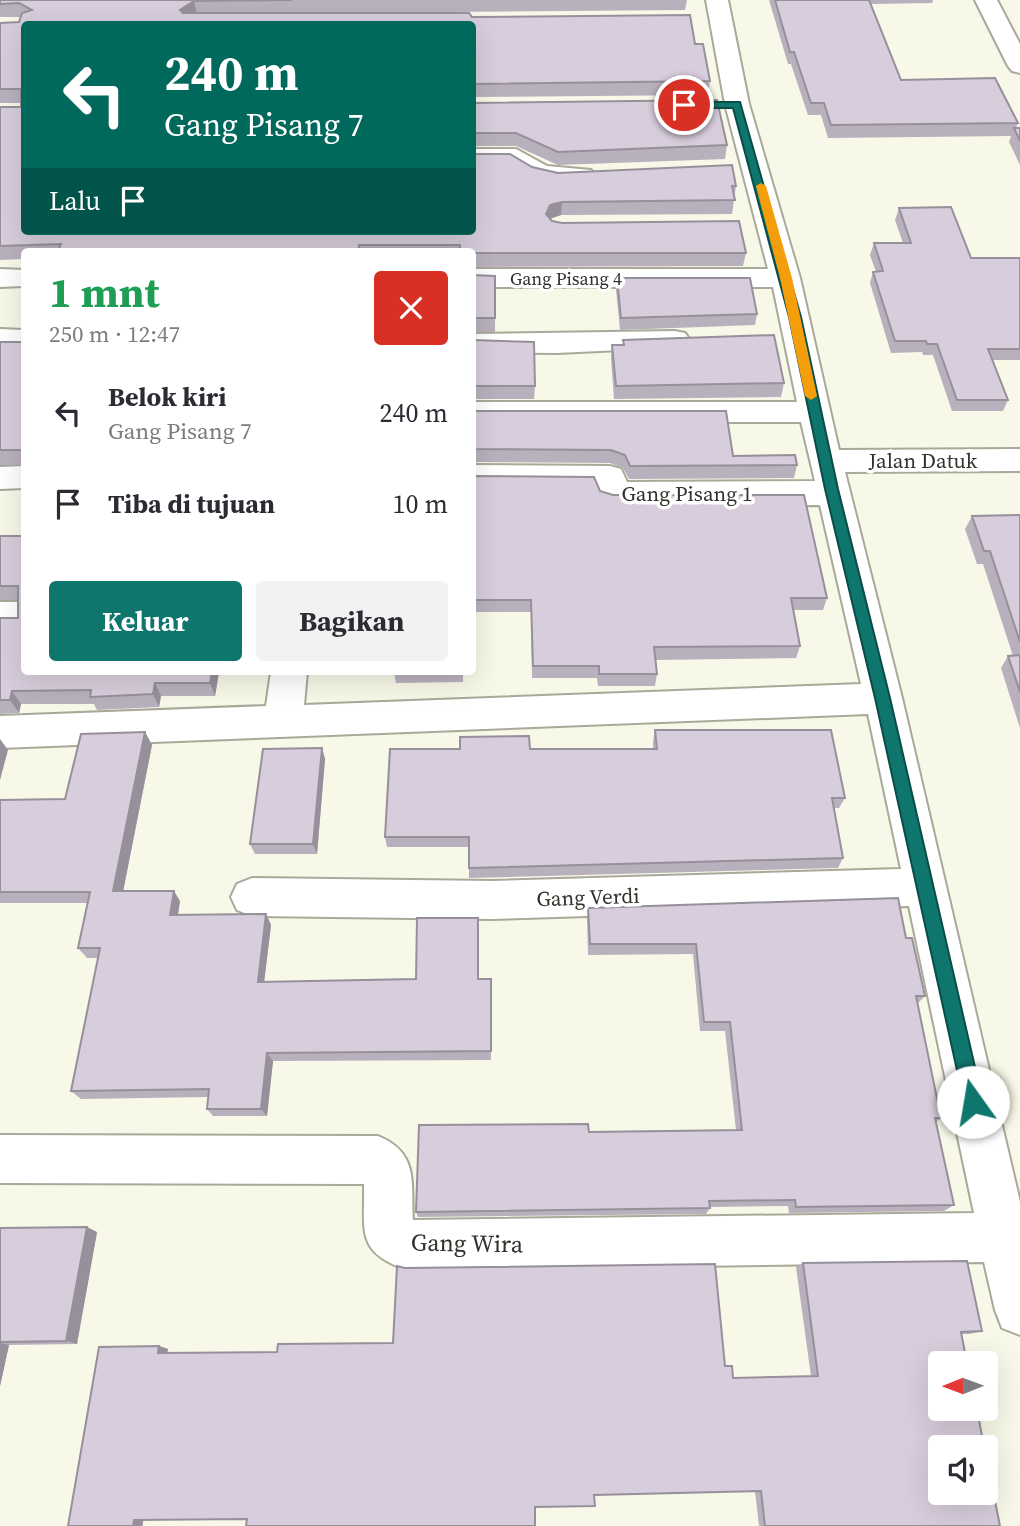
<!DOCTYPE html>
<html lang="id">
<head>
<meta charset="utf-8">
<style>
	body { margin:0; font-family:"Source Serif 4",serif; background:#f2f2f3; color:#2b2b33; height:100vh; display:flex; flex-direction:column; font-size:26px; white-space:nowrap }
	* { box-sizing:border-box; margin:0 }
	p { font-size:23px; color:#7c7c81 }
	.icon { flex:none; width:38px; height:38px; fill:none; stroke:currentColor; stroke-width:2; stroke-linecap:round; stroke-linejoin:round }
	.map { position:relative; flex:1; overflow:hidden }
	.drawer { position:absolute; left:21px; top:248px; width:455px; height:427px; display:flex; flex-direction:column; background:#fff; border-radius:7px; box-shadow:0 7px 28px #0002 }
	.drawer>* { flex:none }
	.guide { position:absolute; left:21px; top:21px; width:455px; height:214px; border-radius:7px; box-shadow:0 7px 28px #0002; background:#00695c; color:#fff; overflow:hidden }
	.needle { width:46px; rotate:269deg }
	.controls { position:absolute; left:928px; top:1351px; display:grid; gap:14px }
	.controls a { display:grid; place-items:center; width:70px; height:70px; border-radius:7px; background:#fff; box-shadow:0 7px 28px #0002; font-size:35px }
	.pin { position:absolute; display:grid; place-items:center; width:60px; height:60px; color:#fff; margin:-30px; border:4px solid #fff; border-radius:50%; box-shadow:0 2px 7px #0007 }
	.me { position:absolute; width:77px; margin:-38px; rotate:347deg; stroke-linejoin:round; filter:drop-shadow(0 0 5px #0008) }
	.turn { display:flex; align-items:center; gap:24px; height:147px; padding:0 28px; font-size:32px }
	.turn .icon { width:91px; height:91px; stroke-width:2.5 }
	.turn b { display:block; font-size:49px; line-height:60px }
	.then { display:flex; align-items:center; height:66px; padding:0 28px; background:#0003; gap:14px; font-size:26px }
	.round { display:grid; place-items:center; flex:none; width:74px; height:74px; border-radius:7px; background:#f2f2f3 }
	.summary { display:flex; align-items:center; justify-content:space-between; height:119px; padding:0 28px }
	h1 { font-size:42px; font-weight:700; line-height:52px; color:#1e9e55 }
	.button { display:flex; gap:14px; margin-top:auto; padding:14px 28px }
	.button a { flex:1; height:80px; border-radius:7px; background:#0f766e; color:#fff; font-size:28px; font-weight:700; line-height:80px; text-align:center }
	.button a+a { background:#f2f2f3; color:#2b2b33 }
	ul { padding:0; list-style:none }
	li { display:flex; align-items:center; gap:21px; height:91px; padding:0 28px }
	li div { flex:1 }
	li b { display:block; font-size:26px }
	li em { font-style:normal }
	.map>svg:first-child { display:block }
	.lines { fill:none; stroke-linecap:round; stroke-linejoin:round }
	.minor-casing { stroke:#a9a99a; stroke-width:4 }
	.minor { fill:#fff; fill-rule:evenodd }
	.wall { fill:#b9b0bd }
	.shaded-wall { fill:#96909a }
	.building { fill:#d7cddc; stroke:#96909a; stroke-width:2 }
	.route { fill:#0f766e; stroke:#0a4d48; stroke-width:2 }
	.slow { fill:#f59e0b }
	.labels { text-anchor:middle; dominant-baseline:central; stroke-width:7; stroke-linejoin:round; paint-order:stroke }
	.far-street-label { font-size:18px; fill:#31322b; stroke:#fff }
	.street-label { font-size:21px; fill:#31322b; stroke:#fff }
	.near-street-label { font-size:24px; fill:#31322b; stroke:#fff }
</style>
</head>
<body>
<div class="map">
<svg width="1020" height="1526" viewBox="0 0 1020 1526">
	<rect width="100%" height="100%" fill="#f8f8e8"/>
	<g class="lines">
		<defs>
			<g id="minor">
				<path d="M706 0H728L749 104 800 278 839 450 1020 449V471L845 472 902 698 1020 1202V1335L1002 1328 995 1310 984 1262 407 1270C355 1252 365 1231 364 1184L0 1183V1135L378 1136C419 1153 411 1182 413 1220L974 1213 909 906 491 919 252 916 237 910 231 897 237 884 252 878 491 881 901 869 868 714 0 748V716L266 706 271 672H307L304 705 861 684 820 505 612 506 600 502 595 488 472 487V465L610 466 621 469 627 482 815 481 801 422H472V402H797L773 287H472V269H768L725 104Z"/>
				<path d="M975 0H997L1020 44V73L1012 71 1008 66Z"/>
				<path d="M472 149H516L547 166 591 170 595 175 591 180 541 181 511 165H472Z"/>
				<path d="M0 269 24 270V286L0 287Z"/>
				<path d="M0 329 24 330V348L0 347Z"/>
				<path d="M675 331 685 333 690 340 685 347 557 353 472 352V334Z"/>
				<path d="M24 466V488L0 489V467Z"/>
				<rect x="0" y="602" width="24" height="28"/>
			</g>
		</defs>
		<use href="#minor" class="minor-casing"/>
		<use href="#minor" class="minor"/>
	</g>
	<g class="wall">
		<path d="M0 0H687L685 10 320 13 472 17 695 44 710 81 708 95 472 97V24H24V231H472L532 167 558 173 736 186 732 214 561 215 550 218 552 221 746 253 743 266 472 267V252H24V259L0 260V107H21V103H0V23L19 22 21 17H0Z"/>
		<path d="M769 0H933L932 3 871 4 901 80 1018 123 1016 128H1020V165L1009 142 1011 136 828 138 821 115H808L791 64H788Z"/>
		<path d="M472 103 727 145 725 159 558 165 516 146H472Z"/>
		<path d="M899 208 971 258H1020V360H993L1008 400 1003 411H952L933 355H923L922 352 891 353 870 283 873 272H876L870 255 874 243H903L895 220Z"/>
		<path d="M472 275 495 276V332H472Z"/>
		<path d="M617 278 757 314 755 325 620 330 616 290Z"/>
		<path d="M24 340V465H0V342H24Z"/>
		<path d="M472 340 535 386 534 399H472Z"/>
		<path d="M623 340 784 383 781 397 614 399 611 359 612 345H623Z"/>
		<path d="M472 411 733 456 797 465 794 478 629 479 623 468 610 463 472 462Z"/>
		<path d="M472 476 600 491 827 598 823 610H794L800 646 796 658 655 660 657 674 655 686H598L597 678H532L531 612H472Z"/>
		<path d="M1020 515V728L1001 668 1008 656H1013L983 564H977L965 529 972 516Z"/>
		<path d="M0 536H24V672H219L215 696H161L159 707 97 710 94 704H21L19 713 0 714V618H18V600H0Z"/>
		<path d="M394 672H463V682L396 683Z"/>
		<path d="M655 730 845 798 839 808H834L843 858 838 868 469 878V847H387L385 837 530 749H653V741Z"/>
		<path d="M145 732 152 745 123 891 180 901 178 915 266 914 271 925 264 982 416 979 479 928V979H491V1060L273 1061 267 1116H213L207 1109 208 1097 81 1099 71 1091 98 958H87L78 948 88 903H0V800L65 799Z"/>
		<path d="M322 748 325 759 317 854H255L250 844Z"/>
		<path d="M588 908 906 938 925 996 917 1004 941 1118 936 1122 954 1205 944 1211 789 1213 788 1206 710 1207V1208L706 1214 418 1217 416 1212 589 1132 736 1130 725 1031H700L693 954 588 955 587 919Z"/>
		<path d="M0 1228 97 1232 77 1344 9 1345 0 1386Z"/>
		<path d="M803 1263 982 1331 970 1334H961L1000 1526H759L755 1491 594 1495 437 1525 247 1519 143 1520V1526H68L159 1346 168 1349 167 1353 725 1366 733 1378 811 1376 796 1267Z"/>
	</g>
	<g class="shaded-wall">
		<path d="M194 1 197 14 183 24 180 10Z"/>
		<path d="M562 202 561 215 550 219 546 214 550 205Z"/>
		<path d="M212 672H219L215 696 210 683Z"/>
		<path d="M155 683 161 696 159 707 153 694Z"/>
		<path d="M12 691 21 704 19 713 10 700Z"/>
		<path d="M145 732 152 745 121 902 113 891Z"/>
		<path d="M0 739 8 750 0 780Z"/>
		<path d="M322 748 325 759 317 854 313 844Z"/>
		<path d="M174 891 180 901 176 925 170 915Z"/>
		<path d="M266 914 271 925 263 991 258 982Z"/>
		<path d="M267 1053 273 1061 267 1116 261 1109Z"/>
		<path d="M87 1227 97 1232 77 1344 66 1341Z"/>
		<path d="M0 1343 9 1345 0 1386Z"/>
		<path d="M159 1346 168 1349 167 1355 158 1353Z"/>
		<path d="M144 1518 142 1526H133L134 1520Z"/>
	</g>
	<g class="building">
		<path d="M0 0H292L194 1 180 10 183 13H469L472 17 690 15 695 44H703L710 81 472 84V24H24V231H472V154H510L532 167 558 173 732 165 736 186H732L735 200 562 202 550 205 546 214 552 221 562 223 739 221 746 253H472V252H460V245H359L358 252 58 251 61 244 0 246V107H21V89H0V23L19 22 22 13 32 10 19 3 0 4Z"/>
		<path d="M775 0H869L901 80 995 78 1018 123 831 125 824 103H811L794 52H790Z"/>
		<path d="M717 100 727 145 558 152 516 133H472V103Z"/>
		<path d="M1014 128H1020V141Z"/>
		<path d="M951 207 971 258H1020V349H988L1008 400H957L937 344H927L926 341H895L873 272 883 271 874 243H911L899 208Z"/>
		<path d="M472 275 495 276V318H472Z"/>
		<path d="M617 278H750L757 314 621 318Z"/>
		<path d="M774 335 784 383 616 386 612 345H624L623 340Z"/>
		<path d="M24 340V450H0V342H24Z"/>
		<path d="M472 340 534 342 535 386H472Z"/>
		<path d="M472 411H726L733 456 795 455 797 465 630 466 625 455 611 450 472 449Z"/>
		<path d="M472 476 594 477 600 491 613 495H804L827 598H791L800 646 654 647 657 674H599V666H533L531 600H472Z"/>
		<path d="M1020 515V642L990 551H984L972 516Z"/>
		<path d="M0 536H24V672H212L210 683H155L153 694 90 697 91 690 12 691 10 700H0V618H18V586H0Z"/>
		<path d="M1020 655V692L1008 656Z"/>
		<path d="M655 730H831L845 798H832L843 858 469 868V837H385L390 749H460V737L529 736 530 749H657Z"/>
		<path d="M145 732 113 891H174L170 915 266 914 258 982 416 979 417 918H478V979H491V1051L267 1053 261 1109H207L209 1089 71 1091 100 948H78L90 892H0V800L65 799 81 734Z"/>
		<path d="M322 748 313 844H250L263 749Z"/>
		<path d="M898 898 906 938H912L925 996H916L941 1118H935L954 1205 796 1207 795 1200 709 1201 710 1208 416 1212 419 1125 588 1124 589 1132 742 1130 730 1022H704L696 944H590L588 908Z"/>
		<path d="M87 1227 66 1341 0 1342V1228Z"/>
		<path d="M967 1261 982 1331 961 1332 967 1363H940V1409H977L984 1447H940V1493H985V1451L1000 1526H765L761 1491 594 1495 595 1506 535 1507V1526H246L247 1519 134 1520 133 1526H68L99 1347 159 1346 158 1353 277 1352 278 1344 393 1343 397 1266 405 1268 715 1264 725 1366H732L733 1378 818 1376 803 1263Z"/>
	</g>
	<path class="route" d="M740 102 801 317 838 489 890 698 983 1102 980 1109 973 1112 966 1109 964 1102 875 698 825 489 789 317 733 108H684L679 105 684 102Z"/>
	<path class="slow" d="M761 183 766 186 792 278 817 396 811 400 805 396 780 278 756 186Z"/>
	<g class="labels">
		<g class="far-street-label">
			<text x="566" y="278">Gang Pisang 4</text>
		</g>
		<g class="street-label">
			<text x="923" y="460">Jalan Datuk</text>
			<text x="687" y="493">Gang Pisang 1</text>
			<text transform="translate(588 897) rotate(-2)">Gang Verdi</text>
		</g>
		<g class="near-street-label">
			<text transform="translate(467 1243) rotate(1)">Gang Wira</text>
		</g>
	</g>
</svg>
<div class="controls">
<a><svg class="needle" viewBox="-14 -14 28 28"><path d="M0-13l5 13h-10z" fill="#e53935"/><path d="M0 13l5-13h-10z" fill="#7c7c81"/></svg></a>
<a><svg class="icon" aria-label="sound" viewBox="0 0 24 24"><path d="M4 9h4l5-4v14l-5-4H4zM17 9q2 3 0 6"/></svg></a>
</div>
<div class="pin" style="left:684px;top:105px;background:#d93025"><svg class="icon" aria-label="arrive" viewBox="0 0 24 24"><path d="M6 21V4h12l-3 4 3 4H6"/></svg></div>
<svg class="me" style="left:973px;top:1102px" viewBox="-20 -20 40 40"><circle r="19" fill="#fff"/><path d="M0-13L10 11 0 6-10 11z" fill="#0f766e"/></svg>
<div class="guide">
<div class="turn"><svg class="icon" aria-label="left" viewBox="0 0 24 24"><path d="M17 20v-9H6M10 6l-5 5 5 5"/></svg><div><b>240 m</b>Gang Pisang 7</div></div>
<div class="then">Lalu<svg class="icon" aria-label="arrive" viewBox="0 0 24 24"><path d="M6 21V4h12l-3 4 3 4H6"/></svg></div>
</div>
<section class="drawer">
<div class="summary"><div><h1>1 mnt</h1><p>250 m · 12:47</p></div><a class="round" style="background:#d93025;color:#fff"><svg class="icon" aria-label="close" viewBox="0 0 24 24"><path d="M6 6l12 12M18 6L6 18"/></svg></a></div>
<ul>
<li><svg class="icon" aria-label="left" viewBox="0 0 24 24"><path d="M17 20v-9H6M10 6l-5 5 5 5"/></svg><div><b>Belok kiri</b><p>Gang Pisang 7</p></div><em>240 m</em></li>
<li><svg class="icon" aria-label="arrive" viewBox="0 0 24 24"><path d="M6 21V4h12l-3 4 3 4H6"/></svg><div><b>Tiba di tujuan</b></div><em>10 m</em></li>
</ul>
<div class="button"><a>Keluar</a><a>Bagikan</a></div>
</section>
</div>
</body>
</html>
